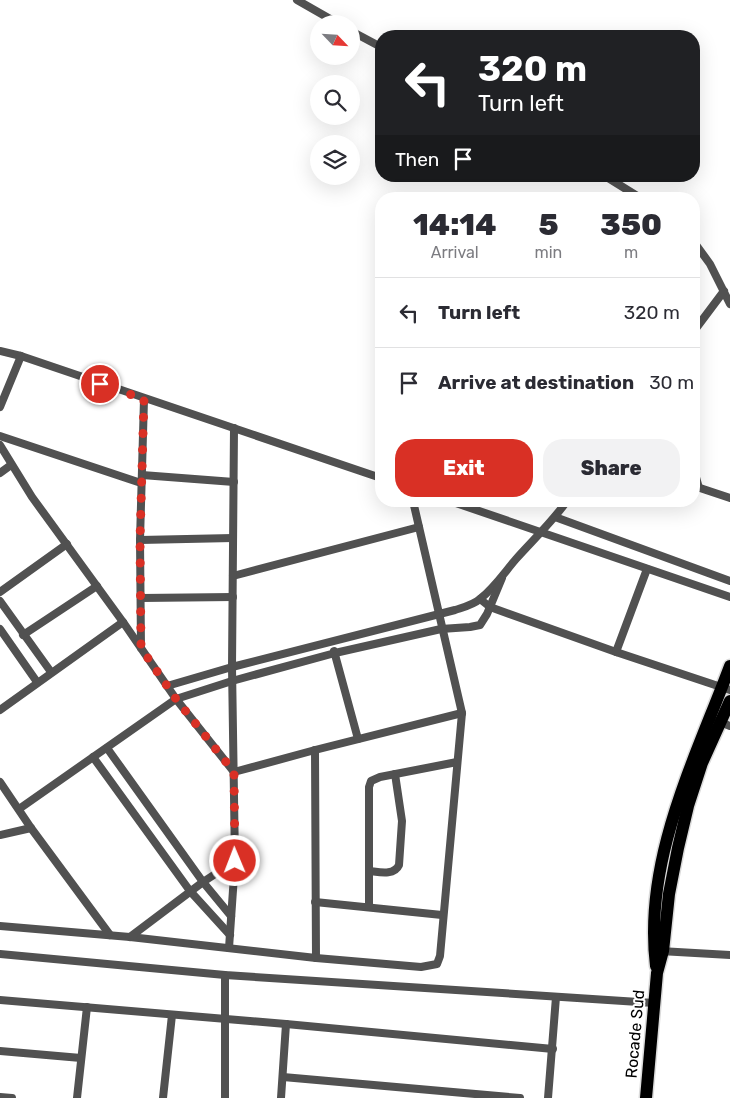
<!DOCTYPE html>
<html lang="en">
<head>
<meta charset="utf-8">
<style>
	body { margin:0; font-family:Rubik,sans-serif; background:#f2f2f3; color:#2b2b33; height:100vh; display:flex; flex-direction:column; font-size:19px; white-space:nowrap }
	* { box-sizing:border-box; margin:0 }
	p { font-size:16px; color:#7c7c81 }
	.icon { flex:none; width:28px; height:28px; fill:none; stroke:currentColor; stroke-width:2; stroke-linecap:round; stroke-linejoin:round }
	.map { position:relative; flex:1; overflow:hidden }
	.details { position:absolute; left:375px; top:192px; width:325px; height:315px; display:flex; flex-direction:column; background:#fff; border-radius:20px; box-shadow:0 5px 20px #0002 }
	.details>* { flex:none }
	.top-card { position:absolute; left:375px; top:30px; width:325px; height:152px; border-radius:20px; box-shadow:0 5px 20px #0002; background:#202124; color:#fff; overflow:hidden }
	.needle { width:32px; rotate:115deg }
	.buttons { position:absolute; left:310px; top:15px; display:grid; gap:10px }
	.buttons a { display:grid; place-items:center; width:50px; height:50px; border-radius:50%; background:#fff; box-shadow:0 5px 20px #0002; font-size:25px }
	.pin { position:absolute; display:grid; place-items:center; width:42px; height:42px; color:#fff; margin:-21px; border:2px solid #fff; border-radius:50%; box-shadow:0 1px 5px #0007 }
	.me { position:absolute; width:55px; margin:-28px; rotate:359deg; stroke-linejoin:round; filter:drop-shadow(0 0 4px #0008) }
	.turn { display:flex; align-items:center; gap:18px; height:105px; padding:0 20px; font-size:22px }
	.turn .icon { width:65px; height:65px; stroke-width:2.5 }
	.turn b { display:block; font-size:35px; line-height:42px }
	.then { display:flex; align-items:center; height:48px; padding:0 20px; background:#0003; gap:10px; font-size:19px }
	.eta { display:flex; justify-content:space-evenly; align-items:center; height:85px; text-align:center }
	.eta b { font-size:30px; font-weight:800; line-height:35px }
	.action { display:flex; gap:10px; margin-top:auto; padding:10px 20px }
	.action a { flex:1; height:58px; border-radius:20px; background:#d93025; color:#fff; font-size:20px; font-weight:800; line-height:58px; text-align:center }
	.action a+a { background:#f2f2f3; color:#2b2b33 }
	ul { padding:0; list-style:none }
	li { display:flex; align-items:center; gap:15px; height:70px; padding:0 20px; border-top:1px solid #e1e1e2 }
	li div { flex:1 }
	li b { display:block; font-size:19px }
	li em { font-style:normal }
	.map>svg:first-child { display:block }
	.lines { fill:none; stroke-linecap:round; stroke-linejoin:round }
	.primary-casing { stroke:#dbdbdb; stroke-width:15 }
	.minor { stroke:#515151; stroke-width:8 }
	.primary { stroke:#000; stroke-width:12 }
	.route { stroke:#d93025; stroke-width:9; stroke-dasharray:0 16.2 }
	.labels { text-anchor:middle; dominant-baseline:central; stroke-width:4; stroke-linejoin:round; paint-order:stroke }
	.street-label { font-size:16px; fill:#000; stroke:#fff }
</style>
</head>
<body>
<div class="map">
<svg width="730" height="1098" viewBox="0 0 730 1098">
	<rect width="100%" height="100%" fill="#fff"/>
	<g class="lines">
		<defs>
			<g id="primary">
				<path d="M656 966C643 861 694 762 730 666"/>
				<path d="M646 1098 657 973 663 951 669 894 678 848 688 806 702 763 730 701"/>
			</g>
		</defs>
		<use href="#primary" class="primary-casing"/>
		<g class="minor">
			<path d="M297 0 339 24"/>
			<path d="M351 31 381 47"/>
			<path d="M605 176 642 199"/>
			<path d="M694 242 710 264 730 304"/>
			<path d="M694 331 724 291"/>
			<path d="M0 351 21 356 381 478"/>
			<path d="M0 407 21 356"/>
			<path d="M0 436 141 483"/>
			<path d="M0 445 32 497 123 622 176 699 234 772 315 750 462 713"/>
			<path d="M694 470 699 488"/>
			<path d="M0 473 11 465"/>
			<path d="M142 475 234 482"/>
			<path d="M694 486 730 498"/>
			<path d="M450 501 730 597"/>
			<path d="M555 517 730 581"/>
			<path d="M140 540 233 538"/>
			<path d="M233 576 419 527"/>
			<path d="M0 592 67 544"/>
			<path d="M141 598 233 597"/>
			<path d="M480 599 490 607 616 652 730 690"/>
			<path d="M0 601 51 672"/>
			<path d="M0 629 37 682"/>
			<path d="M23 635 97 586"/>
			<path d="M141 648 140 540 144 399"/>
			<path d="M334 651 358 739"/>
			<path d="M616 652 647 569"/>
			<path d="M167 686 232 667 455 610C464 607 473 605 480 599 494 588 504 573 516 559 533 540 552 522 567 501"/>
			<path d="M0 710 123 622"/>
			<path d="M718 721 730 726"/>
			<path d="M107 748 203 882 231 916"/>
			<path d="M315 750 316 958"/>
			<path d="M93 757 190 891 230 935"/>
			<path d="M0 782 31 828 110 935"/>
			<path d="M19 809 176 699 232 681 335 653 441 629 470 627 480 625 487 614 502 578"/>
			<path d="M0 835 31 828"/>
			<path d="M369 871C379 872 394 876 399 865L402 821 395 774"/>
			<path d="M315 902 442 915"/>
			<path d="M369 907V787L371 781 380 777 457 762"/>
			<path d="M0 926 130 937 316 958 421 967 437 964 440 956 462 713 413 501"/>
			<path d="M130 937 203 882 235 861"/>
			<path d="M229 948 235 861 232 667 234 428"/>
			<path d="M660 951 730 955"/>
			<path d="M0 954 225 975 654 1003"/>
			<path d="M225 975V1098"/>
			<path d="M0 1000 286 1024 553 1049"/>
			<path d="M0 1051 81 1058"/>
			<path d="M283 1077 520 1098"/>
			<path d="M0 1097 12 1098"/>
			<path d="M77 1098 87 1007"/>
			<path d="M163 1098 172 1015"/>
			<path d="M281 1098 286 1024"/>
			<path d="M548 1098 556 997"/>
		</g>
		<use href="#primary" class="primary"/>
	</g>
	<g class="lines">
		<path class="route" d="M100 384 144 399 140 540 141 648 176 699 234 772 235 861"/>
	</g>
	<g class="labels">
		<g class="street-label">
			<text transform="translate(635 1034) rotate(-85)">Rocade Sud</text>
		</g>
	</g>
</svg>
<div class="buttons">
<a><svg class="needle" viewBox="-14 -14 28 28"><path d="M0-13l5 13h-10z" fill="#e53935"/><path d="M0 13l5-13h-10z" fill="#7c7c81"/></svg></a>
<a><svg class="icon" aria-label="search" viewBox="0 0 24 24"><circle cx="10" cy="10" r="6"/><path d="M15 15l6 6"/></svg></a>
<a><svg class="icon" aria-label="layers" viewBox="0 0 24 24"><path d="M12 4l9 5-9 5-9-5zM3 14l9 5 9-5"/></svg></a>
</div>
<div class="pin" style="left:100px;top:384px;background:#d93025"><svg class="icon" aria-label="arrive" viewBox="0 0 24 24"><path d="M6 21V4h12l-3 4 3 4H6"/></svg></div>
<svg class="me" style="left:235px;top:861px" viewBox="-20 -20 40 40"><circle r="17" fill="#d93025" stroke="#fff" stroke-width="3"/><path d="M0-11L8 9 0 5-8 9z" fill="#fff"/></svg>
<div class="top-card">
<div class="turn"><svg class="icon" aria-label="left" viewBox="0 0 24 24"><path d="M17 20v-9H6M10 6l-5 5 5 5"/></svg><div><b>320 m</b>Turn left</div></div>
<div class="then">Then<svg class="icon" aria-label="arrive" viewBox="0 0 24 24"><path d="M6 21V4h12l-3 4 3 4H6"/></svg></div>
</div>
<section class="details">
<div class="eta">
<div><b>14:14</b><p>Arrival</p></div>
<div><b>5</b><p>min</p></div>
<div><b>350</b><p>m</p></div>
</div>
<ul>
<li><svg class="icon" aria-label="left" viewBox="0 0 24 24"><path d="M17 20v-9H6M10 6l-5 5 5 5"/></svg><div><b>Turn left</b></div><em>320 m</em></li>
<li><svg class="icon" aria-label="arrive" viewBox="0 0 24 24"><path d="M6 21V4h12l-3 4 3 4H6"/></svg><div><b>Arrive at destination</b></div><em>30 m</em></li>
</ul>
<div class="action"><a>Exit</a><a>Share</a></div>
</section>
</div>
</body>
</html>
